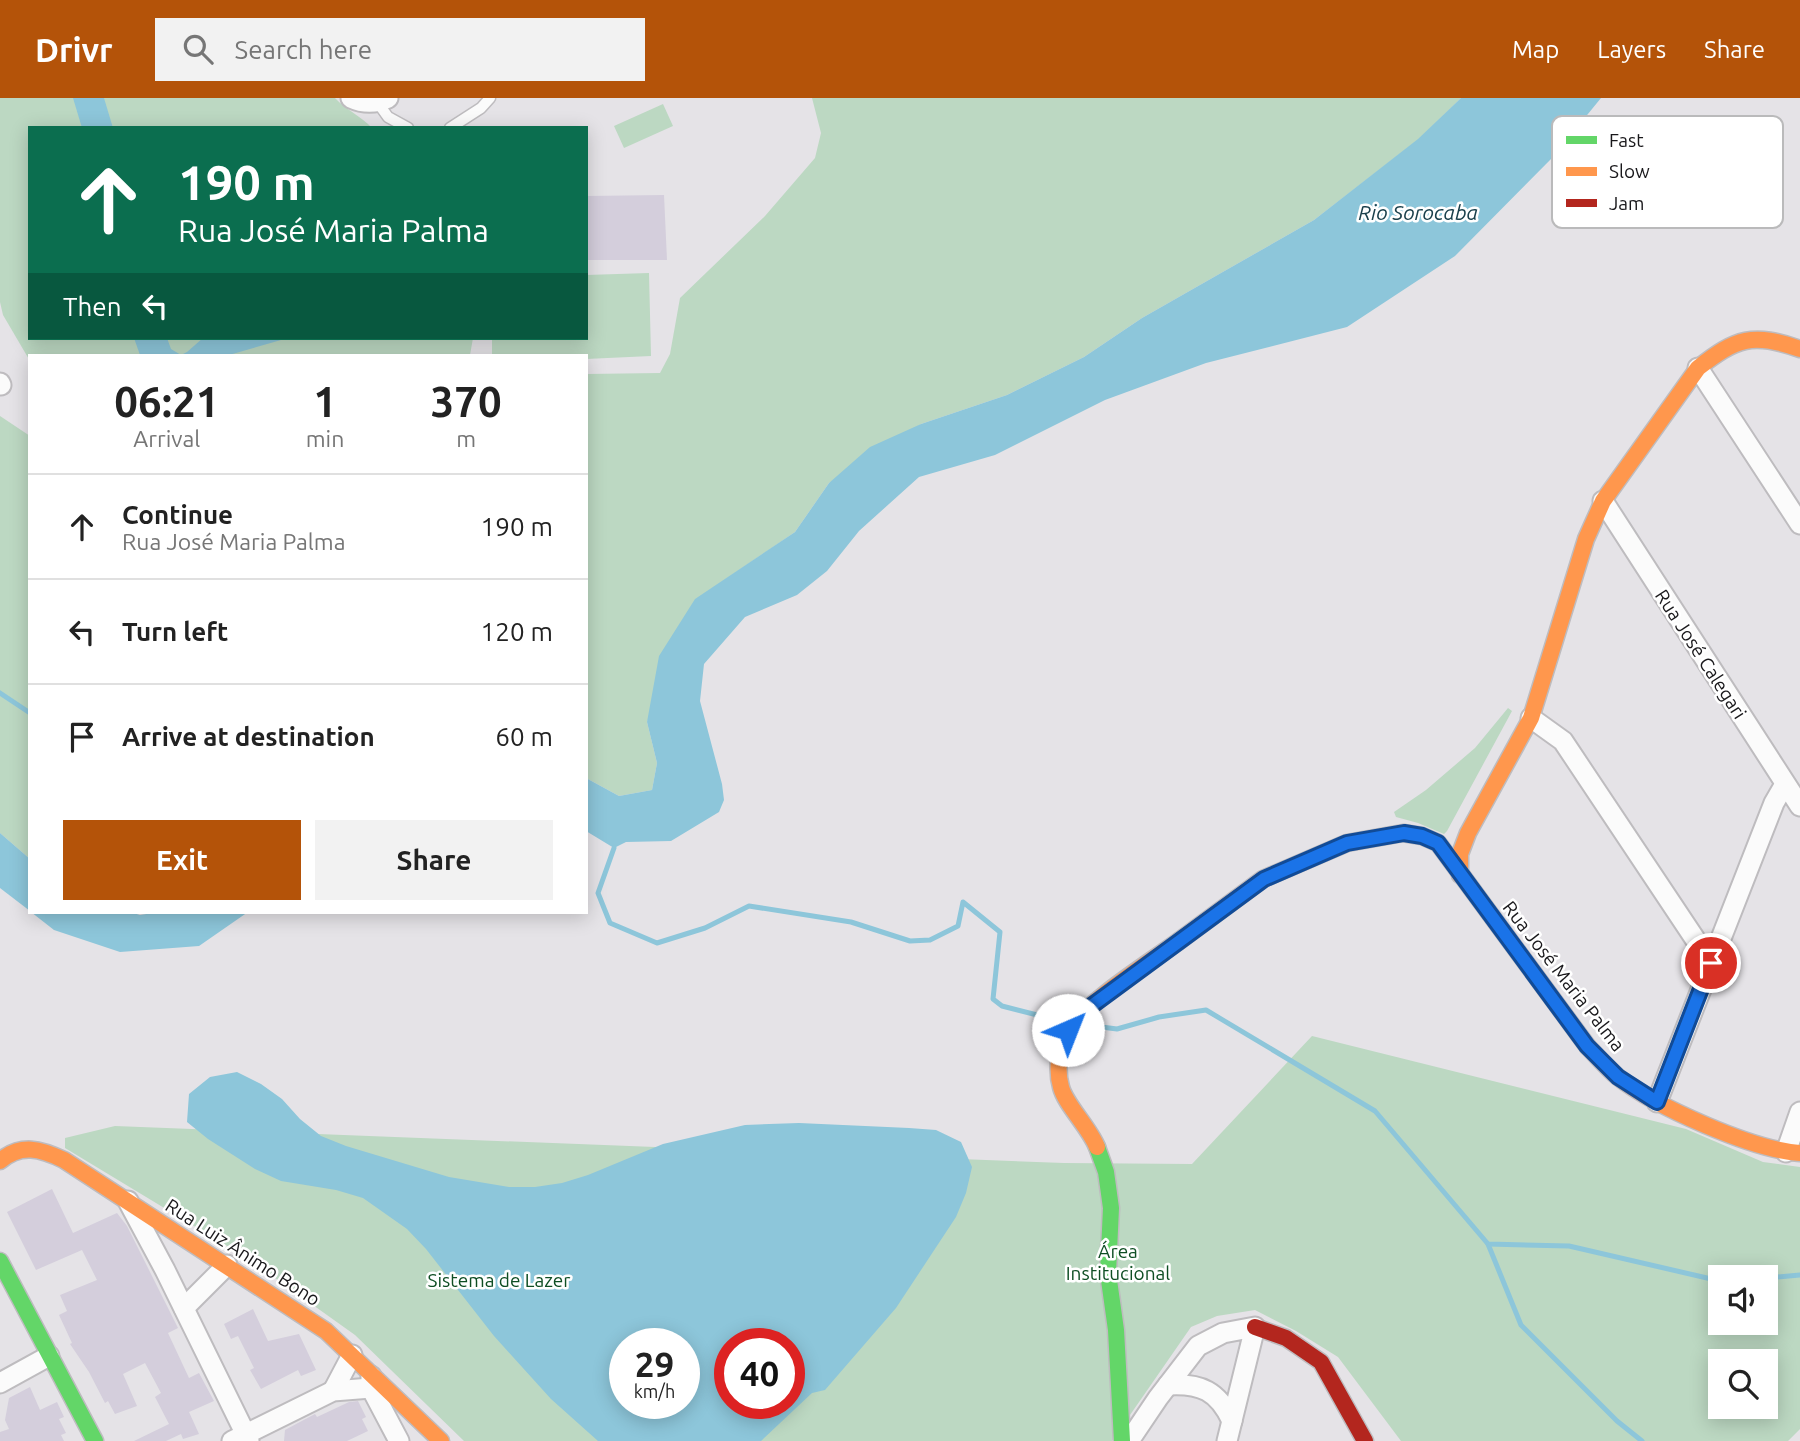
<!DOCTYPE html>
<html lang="en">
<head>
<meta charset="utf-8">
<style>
	body { margin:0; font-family:Ubuntu,sans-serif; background:#f2f2f2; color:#222; height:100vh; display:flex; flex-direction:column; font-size:26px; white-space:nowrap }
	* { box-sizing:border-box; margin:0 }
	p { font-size:23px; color:#767676 }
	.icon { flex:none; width:38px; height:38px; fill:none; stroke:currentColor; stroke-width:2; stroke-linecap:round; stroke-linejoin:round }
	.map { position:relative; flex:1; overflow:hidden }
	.details { position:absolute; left:28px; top:256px; width:560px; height:560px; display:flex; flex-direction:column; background:#fff; border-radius:0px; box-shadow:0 4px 18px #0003 }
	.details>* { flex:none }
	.hud { position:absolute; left:28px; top:28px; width:560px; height:214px; border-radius:0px; box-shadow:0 4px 18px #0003; background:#0b6e4f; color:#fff; overflow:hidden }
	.buttons { position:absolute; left:1708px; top:1167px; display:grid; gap:14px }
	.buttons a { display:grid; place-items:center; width:70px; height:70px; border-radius:0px; background:#fff; box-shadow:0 4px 18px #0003; font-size:35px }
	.speed { position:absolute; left:609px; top:1230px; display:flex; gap:14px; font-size:35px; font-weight:700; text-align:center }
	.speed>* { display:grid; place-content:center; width:91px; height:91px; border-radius:50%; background:#fff; box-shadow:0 4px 18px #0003; line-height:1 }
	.speed small { font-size:18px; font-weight:400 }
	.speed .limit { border:10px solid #d22; background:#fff; color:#111 }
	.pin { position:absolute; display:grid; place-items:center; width:60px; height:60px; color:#fff; margin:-30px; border:4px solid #fff; border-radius:50%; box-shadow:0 2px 7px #0007 }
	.me { position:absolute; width:77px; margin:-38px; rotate:44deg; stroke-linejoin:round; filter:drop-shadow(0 0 5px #0008) }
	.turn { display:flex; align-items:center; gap:24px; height:147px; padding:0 35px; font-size:32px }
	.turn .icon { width:91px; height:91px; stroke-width:2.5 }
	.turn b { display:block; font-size:49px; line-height:60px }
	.then { display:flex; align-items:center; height:66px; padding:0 35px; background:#0003; gap:14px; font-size:26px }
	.eta { display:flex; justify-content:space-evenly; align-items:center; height:119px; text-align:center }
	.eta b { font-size:42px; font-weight:700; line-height:49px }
	.button { display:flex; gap:14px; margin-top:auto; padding:14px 35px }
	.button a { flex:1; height:80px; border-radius:0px; background:#b45309; color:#fff; font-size:28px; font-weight:700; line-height:80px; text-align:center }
	.button a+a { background:#f2f2f2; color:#222 }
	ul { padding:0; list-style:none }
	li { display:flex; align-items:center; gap:21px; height:105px; padding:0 35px; border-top:2px solid #e0e0e0 }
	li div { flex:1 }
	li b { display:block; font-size:26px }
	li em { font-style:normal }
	header { display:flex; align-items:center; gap:42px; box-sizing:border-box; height:98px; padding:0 35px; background:#b45309; color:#fff }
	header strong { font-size:33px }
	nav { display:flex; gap:38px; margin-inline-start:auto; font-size:24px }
	.search { width:490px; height:63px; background:#f2f2f2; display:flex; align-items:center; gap:18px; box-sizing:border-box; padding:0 24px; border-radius:0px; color:#767676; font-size:26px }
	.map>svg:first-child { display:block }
	.green { fill:#bcd8c2; fill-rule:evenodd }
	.water { fill:#8dc6da; fill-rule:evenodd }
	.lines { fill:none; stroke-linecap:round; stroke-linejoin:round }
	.stream { stroke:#8dc6da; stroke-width:5 }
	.building { fill:#d4cedc }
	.lane-casing { stroke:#bebcbf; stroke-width:13 }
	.street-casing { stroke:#bebcbf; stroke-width:23 }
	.fast-casing { stroke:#bebcbf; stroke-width:19 }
	.slow-casing { stroke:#bebcbf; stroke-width:19 }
	.jam-casing { stroke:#bebcbf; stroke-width:19 }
	.lane { stroke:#fbfbfb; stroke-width:10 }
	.street { stroke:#fbfbfb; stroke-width:19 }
	.fast { stroke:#63d668; stroke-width:16 }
	.slow { stroke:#ff974d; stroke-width:16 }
	.jam { stroke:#b3261e; stroke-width:16 }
	.route-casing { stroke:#114b97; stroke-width:18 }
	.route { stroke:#1a73e8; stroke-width:12 }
	.labels { text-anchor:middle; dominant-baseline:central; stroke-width:5; stroke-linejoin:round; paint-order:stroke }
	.street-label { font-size:19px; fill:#19181b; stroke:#fff }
	.park-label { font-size:19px; fill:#0e4e23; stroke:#fff }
	.water-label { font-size:21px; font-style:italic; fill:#1a404c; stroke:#fff }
	.key { fill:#fff; stroke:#bababb; stroke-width:2 }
	.key-label { font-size:19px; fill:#19181b }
</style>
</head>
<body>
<header>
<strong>Drivr</strong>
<div class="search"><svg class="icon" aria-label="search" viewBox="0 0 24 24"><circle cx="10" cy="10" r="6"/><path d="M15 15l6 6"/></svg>Search here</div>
<nav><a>Map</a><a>Layers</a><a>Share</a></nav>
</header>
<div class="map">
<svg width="1800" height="1343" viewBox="0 0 1800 1343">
	<rect width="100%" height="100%" fill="#e5e3e7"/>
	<g class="green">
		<path d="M0 0H335C346 12 361 18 372 30H30V240H473L470 257H30V263L3 217 0 204Z"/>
		<path d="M812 0H1461L1419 41 1314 122 1142 220 1084 259 1007 297 921 326 829 385 795 434 695 502 647 624 657 665 652 692 619 698 586 680V276L660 275 670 256 680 200 765 118 815 60 821 35Z"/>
		<path d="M663 6 673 28 624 50 614 28Z"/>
		<path d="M649 175 651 258 586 261V257H492V240H586V177Z"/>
		<path d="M0 318 30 338V761L0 735Z"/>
		<path d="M1508 610 1512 613 1447 733 1444 736 1418 725 1396 719 1394 714 1426 692 1475 650Z"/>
		<path d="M1312 938 1686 1031 1763 1064 1800 1069V1331L1788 1343H1401L1338 1259 1296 1233 1255 1212 1217 1218 1191 1229 1112 1343H464L355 1237 247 1160 65 1050V1040L115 1028 1064 1065 1192 1066ZM1720 1180H1766V1225H1720ZM625 1246H684V1306H625ZM730 1246H789V1306H730ZM1720 1264H1766V1309H1720Z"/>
	</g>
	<g class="water">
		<path d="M73 0H104L113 30H82Z"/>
		<path d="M1461 0H1601L1552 60 1455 158 1347 229 1206 265 1105 302 995 357 919 379 859 433 827 473 797 497 745 519 704 566 700 603 722 686 724 702 719 714 671 743 626 744 614 750 586 733V680L619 698 652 692 657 665 647 624 659 558 695 501 795 434 829 385 870 349 921 326 1007 297 1084 259 1142 220 1314 122 1418 41Z"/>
		<path d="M134 240H167L171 251 181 257 187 254 203 240H288L229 257H140Z"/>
		<path d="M0 735 30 761V813L0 790Z"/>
		<path d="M31 814H130L140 817 159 814H248L199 848 120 854 54 832Z"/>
		<path d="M237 974 261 986 282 1001 300 1021 321 1038 346 1048 449 1079 509 1089H535L562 1085 588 1077 663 1046 745 1027 799 1025 909 1030 936 1032 961 1044 972 1069 966 1095 956 1119 896 1210 825 1292 812 1295 761 1343H598L551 1301 494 1238 426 1151 407 1131 363 1100 336 1092 281 1083 255 1071 208 1041 187 1024 189 996 210 979ZM684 1246V1306H625V1246ZM789 1246V1306H730V1246Z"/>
	</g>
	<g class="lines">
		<g class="stream">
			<path d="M0 595 30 615"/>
			<path d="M614 750 598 795 610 825 657 845 705 830 749 808 851 824 910 843 930 842 958 828 963 804 1000 834 993 901 1002 908 1045 919"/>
			<path d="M1086 927 1117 931 1159 919 1206 912 1375 1013 1488 1146 1569 1148 1720 1183"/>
			<path d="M1488 1146 1521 1227 1617 1323 1642 1343"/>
			<path d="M1766 1180 1800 1177"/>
		</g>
	</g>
	<g class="building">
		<path d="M664 97 667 162H586V98Z"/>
		<path d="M52 1091 73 1135 117 1115 127 1128 178 1230 168 1235 189 1280 199 1275 214 1303 189 1314 199 1336 183 1341 181 1336 166 1343H134L169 1326 155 1299 161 1295 145 1265 123 1276 137 1308 115 1316 108 1303 105 1305 89 1274 70 1246 72 1245 59 1217 67 1213 60 1197 97 1182 82 1152 36 1172 7 1114Z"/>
		<path d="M253 1211 268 1243 299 1236 316 1272 301 1278 298 1272 261 1291 250 1272 254 1270 238 1238 231 1241 224 1226Z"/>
		<path d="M30 1289 40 1312 57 1304 64 1319 59 1321 66 1335 61 1337 64 1343H0V1334L9 1331 5 1322 9 1300Z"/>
		<path d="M358 1303 366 1319 362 1321 368 1333 347 1343H284L285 1332 298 1325 315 1316 317 1319 349 1304Z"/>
	</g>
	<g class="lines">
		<defs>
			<g id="lane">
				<path d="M378 5 388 19 408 30"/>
				<path d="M450 30 481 10 490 0"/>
			</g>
			<g id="street">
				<path d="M351 0C364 6 375 6 388 0"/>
				<path d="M1698 270 1800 426"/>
				<path d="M0 285 1 287"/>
				<path d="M1603 403 1800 708"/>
				<path d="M1531 620 1563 643 1711 865"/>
				<path d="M1657 1004 1774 705 1785 686"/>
				<path d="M1786 1054 1800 1014"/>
				<path d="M128 1103 165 1172 249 1343"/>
				<path d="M184 1210 227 1167"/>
				<path d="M371 1278V1290L399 1343"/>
				<path d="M0 1285 49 1258"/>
				<path d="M1168 1287C1201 1285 1218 1293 1232 1323"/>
				<path d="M333 1293 352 1257"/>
				<path d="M232 1343 333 1293 371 1290"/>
				<path d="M1129 1343 1158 1300 1198 1248 1223 1235 1255 1229 1227 1343"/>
			</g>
			<g id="fast">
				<path d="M1097 1049 1106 1074 1111 1110 1108 1175 1116 1232 1122 1343"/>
				<path d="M0 1163 95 1343"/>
			</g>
			<g id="slow">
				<path d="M1460 777V756L1468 735 1531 620 1586 441 1603 403 1698 270C1736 240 1753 234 1800 251"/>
				<path d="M1588 949C1598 959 1607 970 1618 979 1656 1009 1753 1052 1800 1055"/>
				<path d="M1097 1049C1089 1029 1065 1006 1061 989 1056 972 1059 946 1069 931 1088 903 1150 864 1179 843"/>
				<path d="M0 1063C21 1045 41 1051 64 1062L326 1233 441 1343"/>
			</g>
			<g id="jam">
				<path d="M1179 843 1263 781 1347 745 1403 735 1422 738 1438 745 1588 949"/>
				<path d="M1255 1229 1286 1240 1321 1264 1365 1343"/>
			</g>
		</defs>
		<use href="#lane" class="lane-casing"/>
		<use href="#street" class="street-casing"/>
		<use href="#fast" class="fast-casing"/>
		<use href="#slow" class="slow-casing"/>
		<use href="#jam" class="jam-casing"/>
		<use href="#lane" class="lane"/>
		<use href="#street" class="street"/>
		<use href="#fast" class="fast"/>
		<use href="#slow" class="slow"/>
		<use href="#jam" class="jam"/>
	</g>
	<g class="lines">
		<defs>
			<path id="route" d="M1068 932 1090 909 1264 781 1347 745 1404 735 1422 738 1438 745 1587 948 1618 979 1657 1004 1711 865"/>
		</defs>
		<use href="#route" class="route-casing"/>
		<use href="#route" class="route"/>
	</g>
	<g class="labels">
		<g class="street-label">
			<text transform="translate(1701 556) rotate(57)">Rua José Calegari</text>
			<text transform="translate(1564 878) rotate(52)">Rua José Maria Palma</text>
			<text transform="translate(243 1154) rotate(33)">Rua Luiz Ânimo Bono</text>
		</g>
		<g class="park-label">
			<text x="1118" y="1153">Área<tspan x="1118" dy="22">Institucional</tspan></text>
			<text x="499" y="1182">Sistema de Lazer</text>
		</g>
		<g class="water-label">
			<text x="1418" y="114">Rio Sorocaba</text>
		</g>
	</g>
	<rect x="1552" y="18" width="231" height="112" rx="10" class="key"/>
	<rect x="1566" y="38" width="31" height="8" fill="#63d668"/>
	<rect x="1566" y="69" width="31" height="9" fill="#ff974d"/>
	<rect x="1566" y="101" width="31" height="8" fill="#b3261e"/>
	<g class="key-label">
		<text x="1609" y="49">Fast</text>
		<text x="1609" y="80">Slow</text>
		<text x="1609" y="112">Jam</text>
	</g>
</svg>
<div class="buttons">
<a><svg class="icon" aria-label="sound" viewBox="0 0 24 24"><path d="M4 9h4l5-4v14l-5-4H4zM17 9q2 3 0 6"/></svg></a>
<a><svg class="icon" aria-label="search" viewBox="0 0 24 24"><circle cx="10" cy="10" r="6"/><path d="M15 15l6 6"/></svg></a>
</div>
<div class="speed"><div>29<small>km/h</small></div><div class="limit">40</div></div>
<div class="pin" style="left:1711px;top:865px;background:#d93025"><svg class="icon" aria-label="arrive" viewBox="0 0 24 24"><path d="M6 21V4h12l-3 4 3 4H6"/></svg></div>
<svg class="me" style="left:1068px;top:932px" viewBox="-20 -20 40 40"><circle r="19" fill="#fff"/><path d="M0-13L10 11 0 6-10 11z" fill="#1a73e8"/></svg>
<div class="hud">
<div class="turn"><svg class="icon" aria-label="ahead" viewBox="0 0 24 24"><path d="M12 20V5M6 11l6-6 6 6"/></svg><div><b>190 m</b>Rua José Maria Palma</div></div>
<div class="then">Then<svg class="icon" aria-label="left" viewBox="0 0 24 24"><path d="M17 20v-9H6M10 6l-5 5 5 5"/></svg></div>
</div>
<section class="details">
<div class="eta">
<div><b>06:21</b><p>Arrival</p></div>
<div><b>1</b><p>min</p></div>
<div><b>370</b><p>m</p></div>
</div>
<ul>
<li><svg class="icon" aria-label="ahead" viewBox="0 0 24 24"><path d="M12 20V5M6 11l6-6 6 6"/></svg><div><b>Continue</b><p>Rua José Maria Palma</p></div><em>190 m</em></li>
<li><svg class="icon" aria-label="left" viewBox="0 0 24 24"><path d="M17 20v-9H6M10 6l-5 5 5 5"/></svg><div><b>Turn left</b></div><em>120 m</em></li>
<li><svg class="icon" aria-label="arrive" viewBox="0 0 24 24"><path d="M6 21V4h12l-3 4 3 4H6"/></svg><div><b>Arrive at destination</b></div><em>60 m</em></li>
</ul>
<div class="button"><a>Exit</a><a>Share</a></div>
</section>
</div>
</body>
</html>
